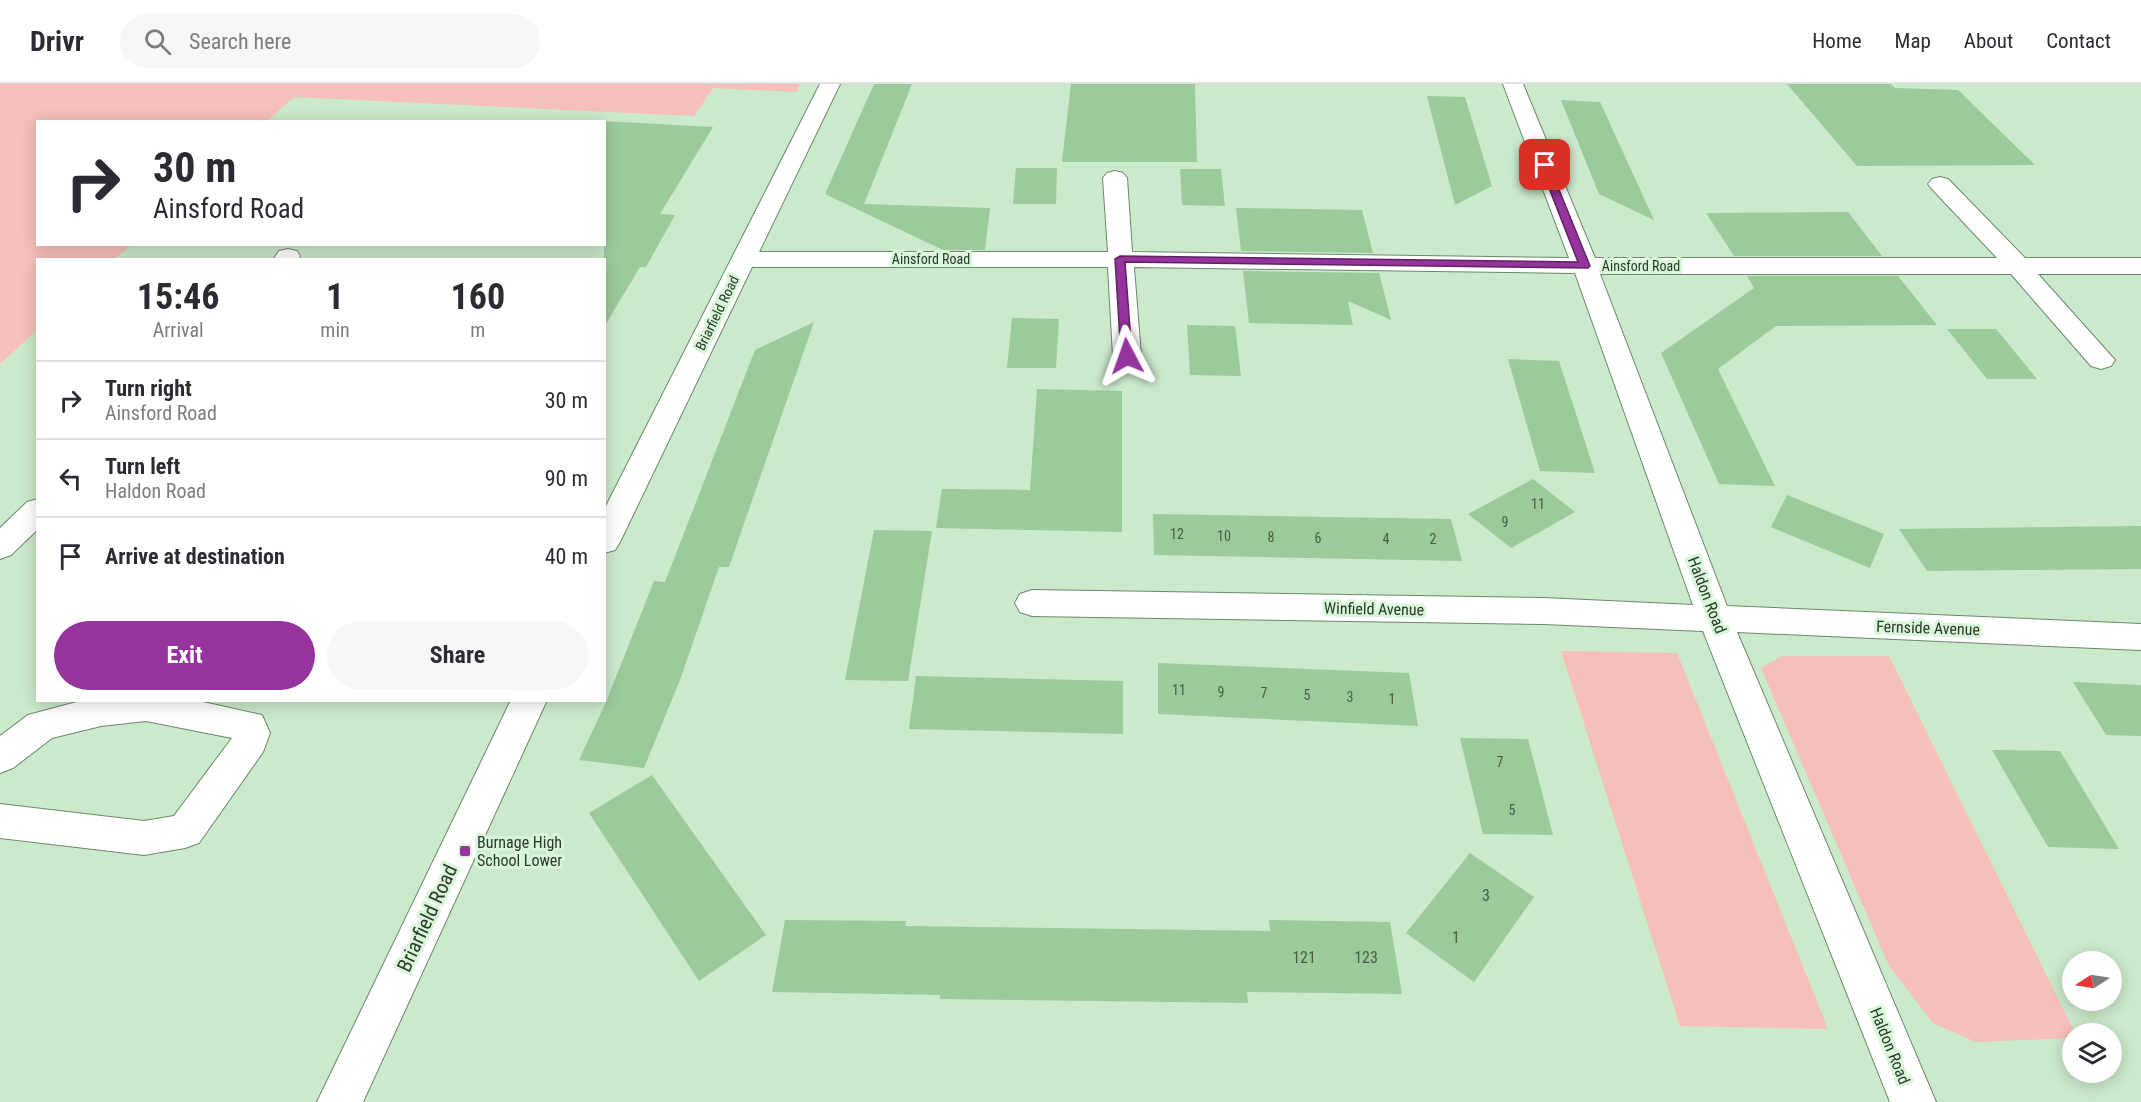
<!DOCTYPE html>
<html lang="en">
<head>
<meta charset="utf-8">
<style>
	body { margin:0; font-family:"Roboto Condensed",sans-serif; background:#f7f7f7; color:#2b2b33; height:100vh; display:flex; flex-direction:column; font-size:22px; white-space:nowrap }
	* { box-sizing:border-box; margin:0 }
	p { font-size:20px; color:#7c7c81 }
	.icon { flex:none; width:33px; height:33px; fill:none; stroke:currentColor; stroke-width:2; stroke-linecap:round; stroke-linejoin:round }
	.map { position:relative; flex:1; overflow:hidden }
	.sheet { position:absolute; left:36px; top:174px; width:570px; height:444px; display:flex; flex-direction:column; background:#fff; border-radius:0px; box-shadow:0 3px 15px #0003 }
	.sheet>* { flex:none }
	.hud { position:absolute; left:36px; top:36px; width:570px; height:126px; border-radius:0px; box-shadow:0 3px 15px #0003; background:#fff; color:#2b2b33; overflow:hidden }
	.needle { width:39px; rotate:258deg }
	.fabs { position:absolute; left:2062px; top:867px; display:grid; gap:12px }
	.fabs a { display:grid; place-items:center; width:60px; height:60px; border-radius:50%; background:#fff; box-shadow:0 3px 15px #0003; font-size:30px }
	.pin { position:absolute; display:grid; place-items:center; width:51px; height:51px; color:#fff; margin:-26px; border-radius:12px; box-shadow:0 3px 9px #0006 }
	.me { position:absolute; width:66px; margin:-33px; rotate:356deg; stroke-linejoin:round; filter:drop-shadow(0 0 4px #0008) }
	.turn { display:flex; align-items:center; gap:21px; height:126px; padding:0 18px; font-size:27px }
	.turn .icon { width:78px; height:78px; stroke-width:2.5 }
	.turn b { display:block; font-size:42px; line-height:51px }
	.eta { display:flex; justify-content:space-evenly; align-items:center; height:102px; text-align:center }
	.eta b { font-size:36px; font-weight:700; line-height:42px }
	.action { display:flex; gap:12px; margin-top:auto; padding:12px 18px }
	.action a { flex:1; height:69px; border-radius:36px; background:#95349c; color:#fff; font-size:24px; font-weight:700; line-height:69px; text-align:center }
	.action a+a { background:#f7f7f7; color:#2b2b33 }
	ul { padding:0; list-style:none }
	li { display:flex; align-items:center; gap:18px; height:78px; padding:0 18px; border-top:2px solid #e1e1e2 }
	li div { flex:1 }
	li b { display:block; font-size:22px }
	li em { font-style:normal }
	header { display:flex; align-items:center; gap:36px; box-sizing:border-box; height:84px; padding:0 30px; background:#fff; border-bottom:2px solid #e1e1e2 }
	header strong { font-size:28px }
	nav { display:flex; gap:33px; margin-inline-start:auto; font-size:21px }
	.search { width:420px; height:54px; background:#f7f7f7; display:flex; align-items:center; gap:15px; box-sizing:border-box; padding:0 21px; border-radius:33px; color:#7c7c81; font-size:22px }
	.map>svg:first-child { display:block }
	.green { fill:#f7bfb9 }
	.building { fill:#9bca9b }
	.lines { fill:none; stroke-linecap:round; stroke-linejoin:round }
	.minor-casing { stroke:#6d886d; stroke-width:2 }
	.minor { fill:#fff; fill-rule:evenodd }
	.route { fill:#95349c; stroke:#612265; stroke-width:1.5 }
	.poi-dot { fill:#95349c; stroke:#d8f6d8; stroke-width:2 }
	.labels { text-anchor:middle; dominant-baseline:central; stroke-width:6; stroke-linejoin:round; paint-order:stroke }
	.far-street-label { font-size:14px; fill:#2c382c; stroke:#d8f6d8 }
	.number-label { font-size:14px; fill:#485c48 }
	.street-label { font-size:16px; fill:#2c382c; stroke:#d8f6d8 }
	.poi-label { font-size:16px; fill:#2c382c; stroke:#d8f6d8; text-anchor:start }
	.near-number-label { font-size:16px; fill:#485c48 }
	.near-street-label { font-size:20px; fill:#2c382c; stroke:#d8f6d8 }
</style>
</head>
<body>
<header>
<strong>Drivr</strong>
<div class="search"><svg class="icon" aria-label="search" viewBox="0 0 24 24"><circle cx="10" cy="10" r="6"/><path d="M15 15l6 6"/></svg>Search here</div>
<nav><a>Home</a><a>Map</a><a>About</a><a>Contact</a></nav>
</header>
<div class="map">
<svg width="2141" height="1018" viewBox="0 0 2141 1018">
	<rect width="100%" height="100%" fill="#cbe9cb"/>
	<g class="green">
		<path d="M0 0H800L796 8 713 4 694 32 294 13 267 37 38 38V160L131 161 115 175 38 176 37 246 0 280Z"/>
		<path d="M1561 567 1677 569 1828 945 1680 942Z"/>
		<path d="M1782 572H1889L2075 949 2073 950V954L1976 958 1933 939 1889 882 1761 584Z"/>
	</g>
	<g class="building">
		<path d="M874 0H912L864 120 990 124 985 166H943L825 110Z"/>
		<path d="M1071 0H1195L1197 78H1062Z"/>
		<path d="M1787 0H1891L1895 4 1958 6 2035 81 1857 82Z"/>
		<path d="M1427 12 1465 13 1492 102 1455 121Z"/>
		<path d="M1561 16 1600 18 1654 136 1599 110Z"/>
		<path d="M604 37 713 43 660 130 675 131 646 183H640L604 243Z"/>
		<path d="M1016 84H1057L1056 120H1013Z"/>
		<path d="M1180 85H1221L1225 122 1182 121Z"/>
		<path d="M1236 124 1362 126 1373 169 1241 167Z"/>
		<path d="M1848 128 1882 172H1734L1706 129Z"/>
		<path d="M1243 187 1379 189 1391 236 1348 217 1353 241 1249 239Z"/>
		<path d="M1747 192H1898L1937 241 1776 242 1718 285 1775 402 1719 400 1661 269 1754 204Z"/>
		<path d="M1012 234 1059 235 1056 284H1007Z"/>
		<path d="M814 238 729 483H719L680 596 644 684 579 676 606 618 654 497 665 498 755 266Z"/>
		<path d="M1187 241 1235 242 1241 292 1190 291Z"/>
		<path d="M1947 245H1996L2037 295H1987Z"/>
		<path d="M1508 275 1559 277 1595 389 1540 387Z"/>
		<path d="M1037 305 1122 307V448L936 444 942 405 1030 406Z"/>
		<path d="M1533 395 1575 428 1511 464 1468 430Z"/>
		<path d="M1787 411 1884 450 1870 484 1771 443Z"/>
		<path d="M1153 430 1451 435 1462 477 1154 471Z"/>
		<path d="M2141 442V485L2021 486 1927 487 1899 445Z"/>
		<path d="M874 446 932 447 908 597 845 596Z"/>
		<path d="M1158 579 1409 589 1418 642 1158 630Z"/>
		<path d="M916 592 1123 597V650L909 645Z"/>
		<path d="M2073 598 2141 601V652L2106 651Z"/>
		<path d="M1460 654 1528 655 1553 751 1483 750Z"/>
		<path d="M1992 666 2060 667 2119 765 2048 763Z"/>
		<path d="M652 691 766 851 699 897 589 729Z"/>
		<path d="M1470 769 1534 813 1474 898 1406 849Z"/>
		<path d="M785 836 906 837 905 842 1270 847 1269 836 1390 838 1402 910 1247 908 1248 919 940 915V911L772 908Z"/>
	</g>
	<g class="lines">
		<defs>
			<g id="minor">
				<path d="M820 0H840L759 168H1108L1103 94 1107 89 1115 87 1123 89 1127 94 1132 168 1569 174 1503 0H1523L1595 174H1997L1932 105 1928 100 1932 95 1940 93 1948 95 2025 174H2141V190H2038L2115 276 2111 282 2101 285 2091 282 2011 190H1600L1727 522 2141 540V566L1737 548 1936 1018H1890L1703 547 1544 540 1032 532 1020 528 1015 519 1020 510 1032 506 1544 514 1693 521 1575 189 1134 183 1141 272 1137 278 1127 281 1117 278 1113 272 1108 183H752L620 458 615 466 604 469V426Z"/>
				<path d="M288 165 297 167 300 172 298 176H273L279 167Z"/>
				<path d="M38 415V445L11 471 0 475V444L27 418Z"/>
				<path d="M84 616H194L262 631 270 649 263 668 199 759 185 764 144 771 0 754V720L144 737 174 732 232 654 146 637 101 642 52 654 13 684 0 689V652L28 631Z"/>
				<path d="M511 616H547L363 1018H317Z"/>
			</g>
		</defs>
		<use href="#minor" class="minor-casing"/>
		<use href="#minor" class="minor"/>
	</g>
	<path class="route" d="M1545 78 1549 81 1590 182 1588 184 1125 178 1132 272 1127 275 1121 272 1115 175 1120 172 1578 178 1540 81Z"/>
	<rect class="poi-dot" x="459" y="761" width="12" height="12" rx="3"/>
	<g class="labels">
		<g class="far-street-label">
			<text x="931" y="175">Ainsford Road</text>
			<text x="1641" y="182">Ainsford Road</text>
			<text transform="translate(717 229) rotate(-64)">Briarfield Road</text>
		</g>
		<g class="number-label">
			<text x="1538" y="420">11</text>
			<text x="1505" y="438">9</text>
			<text x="1177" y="450">12</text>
			<text x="1224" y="452">10</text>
			<text x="1271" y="453">8</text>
			<text x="1318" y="454">6</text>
			<text x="1386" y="455">4</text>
			<text x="1433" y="455">2</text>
			<text x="1179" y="606">11</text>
			<text x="1221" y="608">9</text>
			<text x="1264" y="609">7</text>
			<text x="1307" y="611">5</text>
			<text x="1350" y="613">3</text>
			<text x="1392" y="615">1</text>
			<text x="1500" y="678">7</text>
			<text x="1512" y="726">5</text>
		</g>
		<g class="street-label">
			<text transform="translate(1707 511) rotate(69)">Haldon Road</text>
			<text transform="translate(1374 525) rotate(1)">Winfield Avenue</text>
			<text transform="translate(1928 544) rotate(2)">Fernside Avenue</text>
			<text transform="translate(1890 962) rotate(68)">Haldon Road</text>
		</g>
		<g class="poi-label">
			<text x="477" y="758">Burnage High<tspan x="477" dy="18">School Lower</tspan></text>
		</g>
		<g class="near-number-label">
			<text x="1486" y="811">3</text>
			<text x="1456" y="853">1</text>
			<text x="1304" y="873">121</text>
			<text x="1366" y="873">123</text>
		</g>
		<g class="near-street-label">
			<text transform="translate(427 834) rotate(-65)">Briarfield Road</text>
		</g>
	</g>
</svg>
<div class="fabs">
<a><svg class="needle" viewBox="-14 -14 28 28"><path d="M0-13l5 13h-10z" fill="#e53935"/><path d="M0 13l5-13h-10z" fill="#7c7c81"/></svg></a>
<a><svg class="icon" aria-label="layers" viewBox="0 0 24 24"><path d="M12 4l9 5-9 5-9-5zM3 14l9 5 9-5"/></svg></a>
</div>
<div class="pin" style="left:1545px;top:81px;background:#d93025"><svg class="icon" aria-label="arrive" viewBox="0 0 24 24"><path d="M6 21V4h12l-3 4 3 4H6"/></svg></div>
<svg class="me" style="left:1127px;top:272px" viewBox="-20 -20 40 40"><path d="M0-17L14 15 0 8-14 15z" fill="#95349c" stroke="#fff" stroke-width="4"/></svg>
<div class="hud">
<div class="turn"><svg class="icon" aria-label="right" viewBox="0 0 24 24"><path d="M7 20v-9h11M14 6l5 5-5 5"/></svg><div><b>30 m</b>Ainsford Road</div></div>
</div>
<section class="sheet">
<div class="eta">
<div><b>15:46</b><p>Arrival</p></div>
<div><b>1</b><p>min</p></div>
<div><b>160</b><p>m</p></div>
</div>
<ul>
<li><svg class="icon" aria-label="right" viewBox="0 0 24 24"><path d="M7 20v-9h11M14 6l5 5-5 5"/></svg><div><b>Turn right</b><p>Ainsford Road</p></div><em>30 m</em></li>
<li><svg class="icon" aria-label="left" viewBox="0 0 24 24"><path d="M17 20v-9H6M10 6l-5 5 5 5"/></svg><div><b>Turn left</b><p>Haldon Road</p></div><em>90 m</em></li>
<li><svg class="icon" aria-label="arrive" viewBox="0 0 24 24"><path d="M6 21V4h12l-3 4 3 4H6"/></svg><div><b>Arrive at destination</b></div><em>40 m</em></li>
</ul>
<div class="action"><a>Exit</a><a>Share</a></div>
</section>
</div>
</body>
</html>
